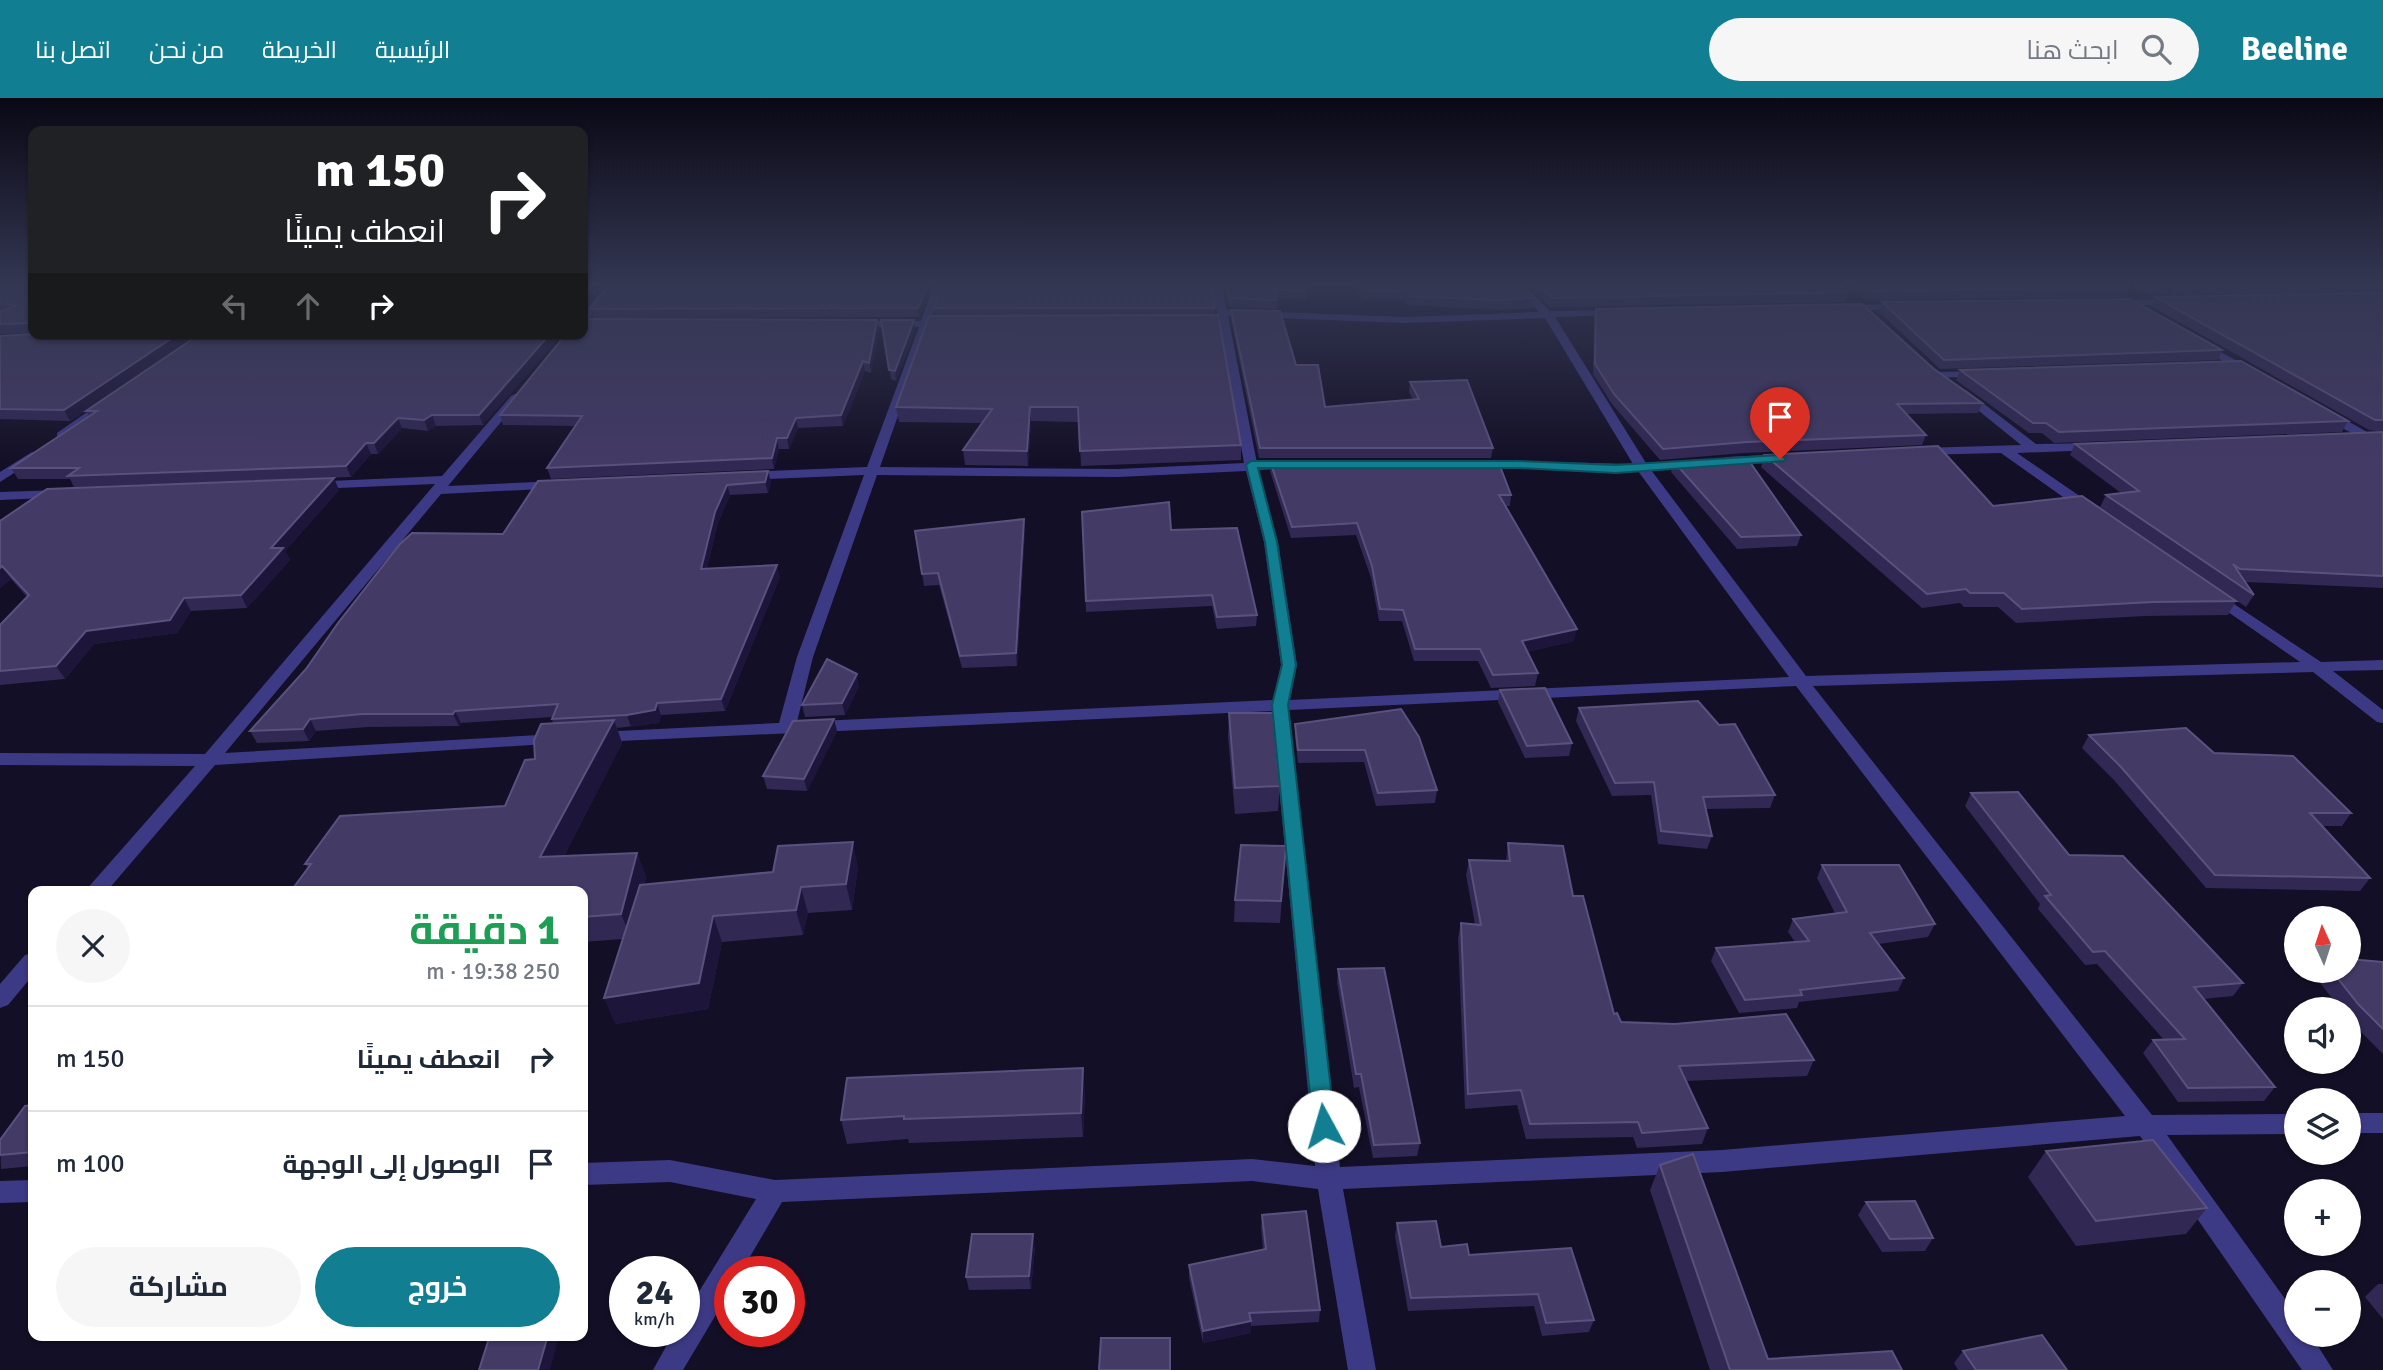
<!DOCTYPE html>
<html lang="ar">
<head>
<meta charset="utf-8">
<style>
	body { margin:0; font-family:Signika,Cairo,sans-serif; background:#f6f6f7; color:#1f2937; direction:rtl; height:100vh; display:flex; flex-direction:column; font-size:26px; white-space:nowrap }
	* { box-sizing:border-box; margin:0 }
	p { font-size:23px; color:#747a83 }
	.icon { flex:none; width:38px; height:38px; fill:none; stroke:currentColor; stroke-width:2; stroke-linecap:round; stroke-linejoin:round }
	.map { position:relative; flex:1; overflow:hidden; direction:ltr }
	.sheet { position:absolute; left:28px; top:788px; width:560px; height:455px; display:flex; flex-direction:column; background:#fff; border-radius:14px; box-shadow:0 2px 5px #0004; direction:rtl }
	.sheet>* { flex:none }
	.hud { position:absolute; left:28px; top:28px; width:560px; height:214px; border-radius:14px; box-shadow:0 2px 5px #0004; direction:rtl; background:#202124; color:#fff; overflow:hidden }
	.needle { width:46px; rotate:357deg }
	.controls { position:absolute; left:2284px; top:808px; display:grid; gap:14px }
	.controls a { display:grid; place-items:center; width:77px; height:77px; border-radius:50%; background:#fff; box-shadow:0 2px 5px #0004; font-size:35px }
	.speed { position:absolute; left:609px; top:1158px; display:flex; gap:14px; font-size:35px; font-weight:700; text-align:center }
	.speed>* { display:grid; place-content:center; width:91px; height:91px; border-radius:50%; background:#fff; box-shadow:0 2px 5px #0004; line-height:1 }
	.speed small { font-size:18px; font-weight:400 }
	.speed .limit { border:10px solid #d22; background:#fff; color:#111 }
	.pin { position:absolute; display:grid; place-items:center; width:60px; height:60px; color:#fff; margin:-72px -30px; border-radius:50% 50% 50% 0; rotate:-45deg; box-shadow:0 0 7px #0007 }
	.pin .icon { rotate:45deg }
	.me { position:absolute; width:77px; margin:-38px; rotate:354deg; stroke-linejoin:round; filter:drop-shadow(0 0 5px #0008) }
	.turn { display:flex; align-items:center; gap:24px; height:147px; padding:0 28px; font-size:32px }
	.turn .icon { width:91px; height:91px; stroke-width:2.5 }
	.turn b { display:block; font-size:49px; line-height:60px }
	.lanes { display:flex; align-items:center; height:66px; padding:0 28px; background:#0003; justify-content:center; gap:35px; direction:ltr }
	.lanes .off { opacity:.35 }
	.round { display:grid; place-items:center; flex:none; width:74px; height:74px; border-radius:37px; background:#f6f6f7 }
	.headline { display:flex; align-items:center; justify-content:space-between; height:119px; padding:0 28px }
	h1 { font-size:42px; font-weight:700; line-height:52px; color:#1e9e55 }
	.primary-button { display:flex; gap:14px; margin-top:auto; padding:14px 28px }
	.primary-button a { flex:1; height:80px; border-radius:42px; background:#117e91; color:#fff; font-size:28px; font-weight:700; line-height:80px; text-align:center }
	.primary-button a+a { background:#f6f6f7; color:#1f2937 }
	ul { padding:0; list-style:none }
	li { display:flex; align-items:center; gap:21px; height:105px; padding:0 28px; border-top:2px solid #e0e1e3 }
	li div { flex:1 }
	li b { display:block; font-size:26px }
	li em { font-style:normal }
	header { display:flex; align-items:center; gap:42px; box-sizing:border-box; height:98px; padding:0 35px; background:#117e91; color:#fff }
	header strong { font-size:33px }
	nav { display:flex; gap:38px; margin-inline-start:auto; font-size:24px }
	.search { width:490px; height:63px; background:#f6f6f7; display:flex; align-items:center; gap:18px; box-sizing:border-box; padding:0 24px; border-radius:38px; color:#747a83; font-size:26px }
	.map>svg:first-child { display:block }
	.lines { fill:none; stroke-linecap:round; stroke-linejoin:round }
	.minor { fill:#3d3a85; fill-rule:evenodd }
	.wall { fill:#312854 }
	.shaded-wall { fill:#1d163a }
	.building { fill:#433a66; stroke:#5a527e; stroke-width:2 }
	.route { fill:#117e91; stroke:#0b525e; stroke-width:2 }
</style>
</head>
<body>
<header>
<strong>Beeline</strong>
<div class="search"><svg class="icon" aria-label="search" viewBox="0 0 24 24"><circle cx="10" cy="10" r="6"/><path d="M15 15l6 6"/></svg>ابحث هنا</div>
<nav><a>الرئيسية</a><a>الخريطة</a><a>من نحن</a><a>اتصل بنا</a></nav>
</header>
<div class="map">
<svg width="2383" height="1272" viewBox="0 0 2383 1272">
	<rect width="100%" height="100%" fill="#130f26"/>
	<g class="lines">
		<g class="minor">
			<path d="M607 187H617L587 223 583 224V215Z"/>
			<path d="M934 187H944L931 223H950L955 226 950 229H929L880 369 1118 371 1244 365 1212 187H1222L1227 212 1406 219 1539 214 1514 187H1524L1550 213 1622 212 1623 214 1618 217 1555 219 1646 365 1703 362V368L1698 369 1651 372 1806 578 2300 564 2208 500 2205 497 2208 494 2213 492 2321 564 2383 562V572L2333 573 2383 612V625L2377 624 2313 574 1813 588 2152 1017 2296 1016V1036L2167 1037 2296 1216V1237H2311L2333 1272H2302L2140 1038 1722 1074 1343 1091 1376 1272H1348L1318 1091 1252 1083 782 1104 741 1174H730V1193L683 1272H653L674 1234H684V1218L756 1101 670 1084 583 1087V1065L670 1062 775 1082 1252 1061 1315 1068 1272 613 598 644 589 639 598 634 779 625 797 559 864 377 746 382 739 378 746 374 867 369 919 229H856L851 226 856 223H921ZM1228 218 1406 225 1545 220 1633 366 1477 362 1471 366 1477 370 1638 373 1789 579 1290 602 1297 567 1278 444 1259 372 1292 371 1298 367 1292 363 1257 365ZM1246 373 1264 444 1281 567 1273 602 797 624 813 559 877 377 1118 379ZM1796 588 2125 1018 1722 1052 1340 1069 1289 612Z"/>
			<path d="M2115 202 2174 201 2179 204 2174 207H2111V203Z"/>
			<path d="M1905 206 1906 208 1901 211 1845 213 1840 210 1845 207Z"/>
			<path d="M2201 243 2253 272 2255 274 2245 276 2197 248 2196 246Z"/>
			<path d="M1985 273V277L1981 278 1936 280 1930 277 1936 274Z"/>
			<path d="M1958 292H1966L2036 346 2100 345 2102 348 2096 352 2017 355 2097 410V416H2087L2001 355 1917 357 1915 354 1921 350 2021 347 1958 296Z"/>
			<path d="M515 296 521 300 519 302 448 388 558 383 565 387 563 390 441 396 225 655 556 636 562 637 565 641 562 645 215 667 107 793H85L195 668 0 667V655L205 656 435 386 313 391 306 387 308 384 442 378 511 298Z"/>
			<path d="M103 303 113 306 65 341H57V335Z"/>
			<path d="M2322 313H2330L2383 343V352L2322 319Z"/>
			<path d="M32 354 36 355V361L0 384V374Z"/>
			<path d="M1785 356 1791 360 1790 363 1726 367 1720 363 1726 359Z"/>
			<path d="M61 392 68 396 66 399 0 402V394Z"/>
			<path d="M33 855V877L8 907 0 910V886L25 857Z"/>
			<rect x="2348" y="1015" width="35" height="20"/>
			<path d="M33 1082V1104L0 1105V1083Z"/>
		</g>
	</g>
	<g class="wall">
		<path d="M0 187H33V235L0 236Z"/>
		<path d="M610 187H933L919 219 593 220 590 211Z"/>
		<path d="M1224 187H1306V202L1277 200V211L1229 209Z"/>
		<path d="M1354 187H1521L1534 200 1532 210 1497 212 1408 207 1406 202 1362 201Z"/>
		<path d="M1528 187H1838L1848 194 1845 204 1550 209Z"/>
		<path d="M1843 187H2125L2130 189 2126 199 1865 202Z"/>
		<path d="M2128 187H2383V194L2152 197Z"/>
		<path d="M2383 195V334L2369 332 2151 208 2155 199Z"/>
		<path d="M1882 204 2222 252 2218 262 1940 271 1879 214Z"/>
		<path d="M934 210H1215V218L1241 347V362L1081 368 1079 324 1031 323 1028 368 965 367 963 352 982 325 899 324 896 309 935 218Z"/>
		<path d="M1596 211 1934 271 1982 305 1978 315 1906 316 1926 337 1922 347 1744 355 1660 362 1612 306 1593 276 1594 220Z"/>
		<path d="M1231 212 1296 267 1325 309 1413 301 1409 294 1410 284 1493 350 1491 360H1259L1231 221Z"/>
		<path d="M877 222 879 232 871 275 865 273 843 328 798 330 789 351H779L774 371 551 381 547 370 575 328 503 327 500 317Z"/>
		<path d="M881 222 915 232 896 283 891 281Z"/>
		<path d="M33 236H197L70 323 0 321V238Z"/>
		<path d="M562 236 483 327 436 328 428 333 402 330 378 356H371L351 379 74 389 70 381H18L11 370 89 318 86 313Z"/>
		<path d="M1960 272 2348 323 2342 334 2054 345 2042 335H2029L1956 282Z"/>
		<path d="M2383 334V490L2245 484 2254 497 2246 509 2100 409 2106 397 2121 395 2070 357 2075 346Z"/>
		<path d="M1765 357 1993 408 2236 503 2228 517 2145 518 2016 525 1998 509H1964L1960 505 1922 510 1761 369Z"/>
		<path d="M1270 363 1511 397 1510 408H1505L1574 543 1527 554 1538 575 1535 588 1491 590 1478 563H1414L1402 523H1379L1371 480 1356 437 1291 440 1270 373Z"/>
		<path d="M1674 364 1801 437 1797 448 1737 451 1671 374Z"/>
		<path d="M538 383 771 384 768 395 730 397 718 425 707 470 780 479 725 613 661 617 659 625 617 630 622 645 564 758 637 755 646 779 644 787 858 769 852 812 808 815 803 837 722 844 708 911 615 926 623 841 583 844V793L308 770 305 766 505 708 535 661 553 626 552 621V619L461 625 459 628 368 629 316 633 309 643 257 645 250 633 503 436Z"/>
		<path d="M339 392 285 453 290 462 247 510 191 513 177 535 94 546 65 581 0 587V527L27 499 11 481 0 490V423Z"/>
		<path d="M1082 414 1171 432 1257 517 1256 528 1217 531 1212 508 1086 514Z"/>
		<path d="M1025 432 1017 568 962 570 939 487 924 488 915 433Z"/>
		<path d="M859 588 845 617 805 619 802 607Z"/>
		<path d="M1500 592 1572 645 1569 658 1525 660 1498 604Z"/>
		<path d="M1579 610 1775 697 1770 710 1706 711 1712 738 1707 751 1658 746 1651 697 1612 698 1576 623Z"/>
		<path d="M1401 611 1437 692 1435 705 1376 708 1364 664 1298 665 1295 638V626Z"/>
		<path d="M1229 615 1280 688 1278 713 1235 716 1228 639Z"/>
		<path d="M834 621 837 633 807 693 767 691 763 678Z"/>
		<path d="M2089 637 2214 655 2351 715 2342 728H2322L2370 780 2360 793 2206 790 2114 682 2082 650Z"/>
		<path d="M1971 695 2069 757 2243 885 2233 898 2203 901 2275 989 2264 1003 2178 1004 2143 955 2153 942H2164L2097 866 2085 867 2038 811 2040 806 1965 708Z"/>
		<path d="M1508 745 1573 798 1614 916 1621 924 1814 962 1807 978 1686 983 1708 1030 1702 1046 1637 1050 1633 1039 1526 1041 1517 1007 1465 1011 1458 840 1461 825 1475 826 1466 777 1469 762 1506 763Z"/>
		<path d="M1286 748 1280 825 1234 824 1235 802Z"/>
		<path d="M1822 767 1935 826 1928 839 1879 846 1904 880 1898 893 1799 904 1797 910 1739 915 1711 863 1716 850 1795 844 1788 834 1793 821 1835 815 1817 780Z"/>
		<path d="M2383 864V956L2348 921V912H2341L2311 873H2348Z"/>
		<path d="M1338 871 1420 1045 1417 1058 1373 1060 1359 989 1354 990 1337 884Z"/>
		<path d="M1085 994 1083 1039 909 1045 908 1041 847 1046 841 1022Z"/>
		<path d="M33 1007V1068L1 1071 0 1042Z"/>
		<path d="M2046 1053 2207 1110 2186 1136 2076 1148 2028 1079Z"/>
		<path d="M1660 1067 1768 1261 1902 1272H1710L1650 1092Z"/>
		<path d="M1866 1104 1933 1140 1925 1153 1882 1154 1858 1117Z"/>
		<path d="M1262 1117 1320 1212 1319 1224 1251 1228V1235L1203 1245 1189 1180V1167L1263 1152 1261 1130Z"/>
		<path d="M1397 1125 1441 1149 1469 1157 1594 1222 1589 1234 1542 1238 1534 1208 1408 1213 1395 1138Z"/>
		<path d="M1035 1149 1031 1191 969 1192 966 1179Z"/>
		<path d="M2378 1186H2383V1221L2365 1199Z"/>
		<path d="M1963 1253 2067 1272H1958L1954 1265Z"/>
	</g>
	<g class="shaded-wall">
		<path d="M593 187H604L583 211V199Z"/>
		<path d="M928 187H933L919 219 918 210Z"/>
		<path d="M877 222 879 232 871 275 869 265Z"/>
		<path d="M914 222 915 232 896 283 895 273Z"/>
		<path d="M178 236H197L70 323 64 312Z"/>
		<path d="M550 236H562L483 327 479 317Z"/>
		<path d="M863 263 865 273 843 328 841 317Z"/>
		<path d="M1030 309 1031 323 1028 368 1027 353Z"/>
		<path d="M432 317 436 328 428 333 424 322Z"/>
		<path d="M398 320 402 330 378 356 374 345Z"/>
		<path d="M796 320 798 330 789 351 787 340Z"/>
		<path d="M777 340 779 351 774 371 772 360Z"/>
		<path d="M366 345 371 356 351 379 346 368Z"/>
		<path d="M768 373 771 384 768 395 765 384Z"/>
		<path d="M334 380 339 392 285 453 290 462 247 510 241 497 271 450Z"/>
		<path d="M727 387 730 397 718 425 704 482 701 471 715 414Z"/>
		<path d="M1024 421 1025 432 1017 568 1016 555Z"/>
		<path d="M777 467 780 479 725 613 721 601Z"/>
		<path d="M2 468 11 481 0 490V470Z"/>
		<path d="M184 500 191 513 177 535 94 546 65 581 56 568 86 533Z"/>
		<path d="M1577 531 1574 543 1520 556 1522 543Z"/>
		<path d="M857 576 859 588 845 617 842 605Z"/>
		<path d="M657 605 661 617 659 625 631 629 627 617Z"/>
		<path d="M455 613 461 625 459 628 453 616Z"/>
		<path d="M310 621 316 633 309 643 303 631Z"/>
		<path d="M834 621 837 633 807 693 804 681Z"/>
		<path d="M614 622 622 645 551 783 540 759Z"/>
		<path d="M853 744 858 769 852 812 846 786Z"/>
		<path d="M637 755 646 779 631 840 621 816Z"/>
		<path d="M801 789 808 815 803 837 796 812Z"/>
		<path d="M713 818 722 844 708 911 615 926 604 900Z"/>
		<path d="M1083 970 1085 994 1083 1039 1081 1015Z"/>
		<path d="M1033 1136 1035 1149 1031 1191 1029 1178Z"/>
		<path d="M1251 1223V1235L1203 1245V1233Z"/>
		<path d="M548 1237H558L559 1238 550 1272H538Z"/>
	</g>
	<g class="building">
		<path d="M0 187H33V225L0 226V214L17 207 0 206Z"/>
		<path d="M583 187H593L583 199Z"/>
		<path d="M610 187H928L918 210 590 211Z"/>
		<path d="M942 187H1211L1215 210H934Z"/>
		<path d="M1226 187H1306V193L1274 191 1277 202 1229 200Z"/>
		<path d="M1360 187H1521L1534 200 1498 202 1409 198 1407 193 1362 192Z"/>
		<path d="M1539 187H1838L1848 194 1552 200Z"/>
		<path d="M1859 187H2125L2130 189 1868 193Z"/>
		<path d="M2153 187H2232L2156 188Z"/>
		<path d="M2383 195V322H2375L2155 199Z"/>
		<path d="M2130 201 2222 252 1944 262 1882 204Z"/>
		<path d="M1862 206 1934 271 1982 305 1897 306 1926 337 1747 344 1663 351 1614 296 1595 266 1596 211Z"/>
		<path d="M1231 212 1280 213 1296 267H1318L1325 309 1419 301 1410 284 1467 282 1493 350H1260Z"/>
		<path d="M1218 217 1241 347 1080 353 1078 309H1030L1027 353 963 352 992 311 896 309 929 218Z"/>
		<path d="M583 221 877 222 869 265 863 263 841 317 796 320 787 340H777L772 360 547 370 582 318 500 317 566 236H583Z"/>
		<path d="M881 222H914L895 273 889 272Z"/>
		<path d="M33 236H178L64 312 0 311V238Z"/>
		<path d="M200 236H550L479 317H432L424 322 398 320 374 345H366L346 368 68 378 79 370H11L97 313H86Z"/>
		<path d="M2241 263 2348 323 2059 334 2046 325H2033L1960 272Z"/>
		<path d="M2383 334V478L2240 471 2233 466 2254 497 2106 397 2139 393 2075 346Z"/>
		<path d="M1938 348 1993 408 2082 398 2236 503 2153 504 2022 511 2004 495H1970L1966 491 1927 496 1765 357Z"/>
		<path d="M1747 360 1801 437 1741 439 1674 364Z"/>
		<path d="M1270 363H1498L1511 397H1499L1577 531 1522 543 1538 575 1493 577 1480 551H1415L1403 512 1380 511 1372 468 1357 425 1292 429Z"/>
		<path d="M768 373 765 384 727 387 715 414 701 471 777 467 721 601 657 605 655 612 627 617 552 621 558 606 455 613 453 616H362L310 621 303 631 250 633 306 571 338 525 400 446 412 435 503 436 538 383Z"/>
		<path d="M334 380 271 450H283L241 497 184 500 170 522 86 533 56 568 0 573V527L29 497 2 468 0 470V423L47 391Z"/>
		<path d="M1169 404 1171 432 1237 430 1257 517 1217 519 1212 497 1086 503 1082 414Z"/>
		<path d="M1024 421 1016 555 960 558 938 475 922 476 915 433Z"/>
		<path d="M827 561 857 576 842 605 802 607Z"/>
		<path d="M1545 590 1572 645 1527 648 1500 592Z"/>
		<path d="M1698 603 1719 627 1735 626 1775 697 1703 699 1712 738 1661 733 1654 684 1615 685 1579 610Z"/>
		<path d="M1401 611 1419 639 1437 692 1378 695 1365 652H1298L1295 626Z"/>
		<path d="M1229 615H1273L1280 688 1235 690Z"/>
		<path d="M834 621 804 681 763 678 793 623Z"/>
		<path d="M614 622 540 759 637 755 621 816 583 819V793H291L311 766H305L340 718 505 708 525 662 535 661 534 642 541 626Z"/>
		<path d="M2186 630 2214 655 2293 658 2351 715H2310L2370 780 2215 777 2121 669 2089 637Z"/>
		<path d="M2018 694 2069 757 2123 758 2243 885 2194 889 2275 989 2188 990 2153 942 2185 941 2105 853 2093 854 2045 798 2051 797 1971 695Z"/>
		<path d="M853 744 846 786 801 789 796 812 713 818 699 885 604 900 640 787 773 774 778 748Z"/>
		<path d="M1508 745 1563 748 1573 798H1583L1614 916 1617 915 1621 924 1675 926 1786 916 1814 962 1679 968 1708 1030 1642 1035 1638 1024 1530 1026 1521 992 1468 996 1461 825 1481 827 1469 762 1510 763Z"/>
		<path d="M1241 747 1286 748 1281 803 1235 802Z"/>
		<path d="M1822 767H1899L1935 826 1870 835 1904 880 1800 892 1802 897 1745 902 1716 850 1809 843 1793 821 1847 814Z"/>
		<path d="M2348 861 2383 864V931L2359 907 2332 873H2348Z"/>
		<path d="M1384 870 1420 1045 1374 1047 1361 976H1356L1338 871Z"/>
		<path d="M1083 970 1081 1015 904 1021V1018L841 1022 847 980Z"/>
		<path d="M33 1007V1054L0 1057V1042L25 1008Z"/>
		<path d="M2153 1042 2207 1110 2096 1123 2046 1053Z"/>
		<path d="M1693 1056 1768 1261 1892 1253 1902 1272H1730L1660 1067Z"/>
		<path d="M1915 1103 1933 1140 1890 1141 1866 1104Z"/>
		<path d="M1306 1113 1320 1212 1249 1215 1251 1223 1203 1233 1189 1167 1266 1151 1262 1117Z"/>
		<path d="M1436 1123 1441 1149 1467 1146 1469 1157 1571 1150 1594 1222 1546 1225 1538 1196 1411 1200 1397 1125Z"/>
		<path d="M972 1136H1033L1029 1178 966 1179Z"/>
		<path d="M490 1237H548L538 1272H479Z"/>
		<path d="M2042 1237 2067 1272H1976L1963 1253Z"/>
		<path d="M1101 1240H1170V1272H1099Z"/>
	</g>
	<linearGradient id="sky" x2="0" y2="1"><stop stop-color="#0a0815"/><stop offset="0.51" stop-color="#333752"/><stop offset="1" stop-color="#333752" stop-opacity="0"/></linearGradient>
	<rect width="2383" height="365" fill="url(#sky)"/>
	<path class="route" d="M1780 357 1786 361 1784 363 1616 375 1518 370H1258L1277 444 1296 567 1288 607 1335 1028 1332 1035 1324 1038 1316 1035 1313 1028 1272 607 1282 567 1265 444 1246 367 1251 363H1518L1616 367Z"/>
</svg>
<div class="controls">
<a><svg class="needle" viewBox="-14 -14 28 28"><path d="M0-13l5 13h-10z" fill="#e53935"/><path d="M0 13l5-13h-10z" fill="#747a83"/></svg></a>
<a><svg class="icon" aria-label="sound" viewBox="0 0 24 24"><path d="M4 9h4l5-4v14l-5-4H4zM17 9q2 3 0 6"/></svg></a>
<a><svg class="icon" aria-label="layers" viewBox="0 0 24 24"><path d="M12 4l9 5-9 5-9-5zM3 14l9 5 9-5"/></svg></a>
<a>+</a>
<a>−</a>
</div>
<div class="speed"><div>24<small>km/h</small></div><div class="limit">30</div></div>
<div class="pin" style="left:1780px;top:361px;background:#d93025"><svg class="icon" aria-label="arrive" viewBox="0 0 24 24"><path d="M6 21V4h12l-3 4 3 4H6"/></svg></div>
<svg class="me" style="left:1324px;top:1028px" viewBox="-20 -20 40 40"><circle r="19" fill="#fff"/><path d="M0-13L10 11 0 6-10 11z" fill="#117e91"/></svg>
<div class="hud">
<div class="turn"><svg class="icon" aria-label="right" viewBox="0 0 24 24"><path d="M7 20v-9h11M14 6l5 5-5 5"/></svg><div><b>150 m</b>انعطف يمينًا</div></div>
<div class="lanes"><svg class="icon off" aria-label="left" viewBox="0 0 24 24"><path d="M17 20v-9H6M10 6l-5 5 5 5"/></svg><svg class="icon off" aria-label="ahead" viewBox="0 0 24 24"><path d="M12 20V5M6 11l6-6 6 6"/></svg><svg class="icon" aria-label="right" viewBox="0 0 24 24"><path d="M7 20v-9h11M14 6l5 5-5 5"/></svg></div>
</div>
<section class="sheet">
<div class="headline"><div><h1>1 دقيقة</h1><p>250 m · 19:38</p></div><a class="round"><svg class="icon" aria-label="close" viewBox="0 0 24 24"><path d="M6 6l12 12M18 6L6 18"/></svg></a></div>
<ul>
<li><svg class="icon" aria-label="right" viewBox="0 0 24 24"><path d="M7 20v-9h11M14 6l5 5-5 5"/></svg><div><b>انعطف يمينًا</b></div><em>150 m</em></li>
<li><svg class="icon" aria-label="arrive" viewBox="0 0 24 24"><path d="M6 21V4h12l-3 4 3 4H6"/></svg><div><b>الوصول إلى الوجهة</b></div><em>100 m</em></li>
</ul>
<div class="primary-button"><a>خروج</a><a>مشاركة</a></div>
</section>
</div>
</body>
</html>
